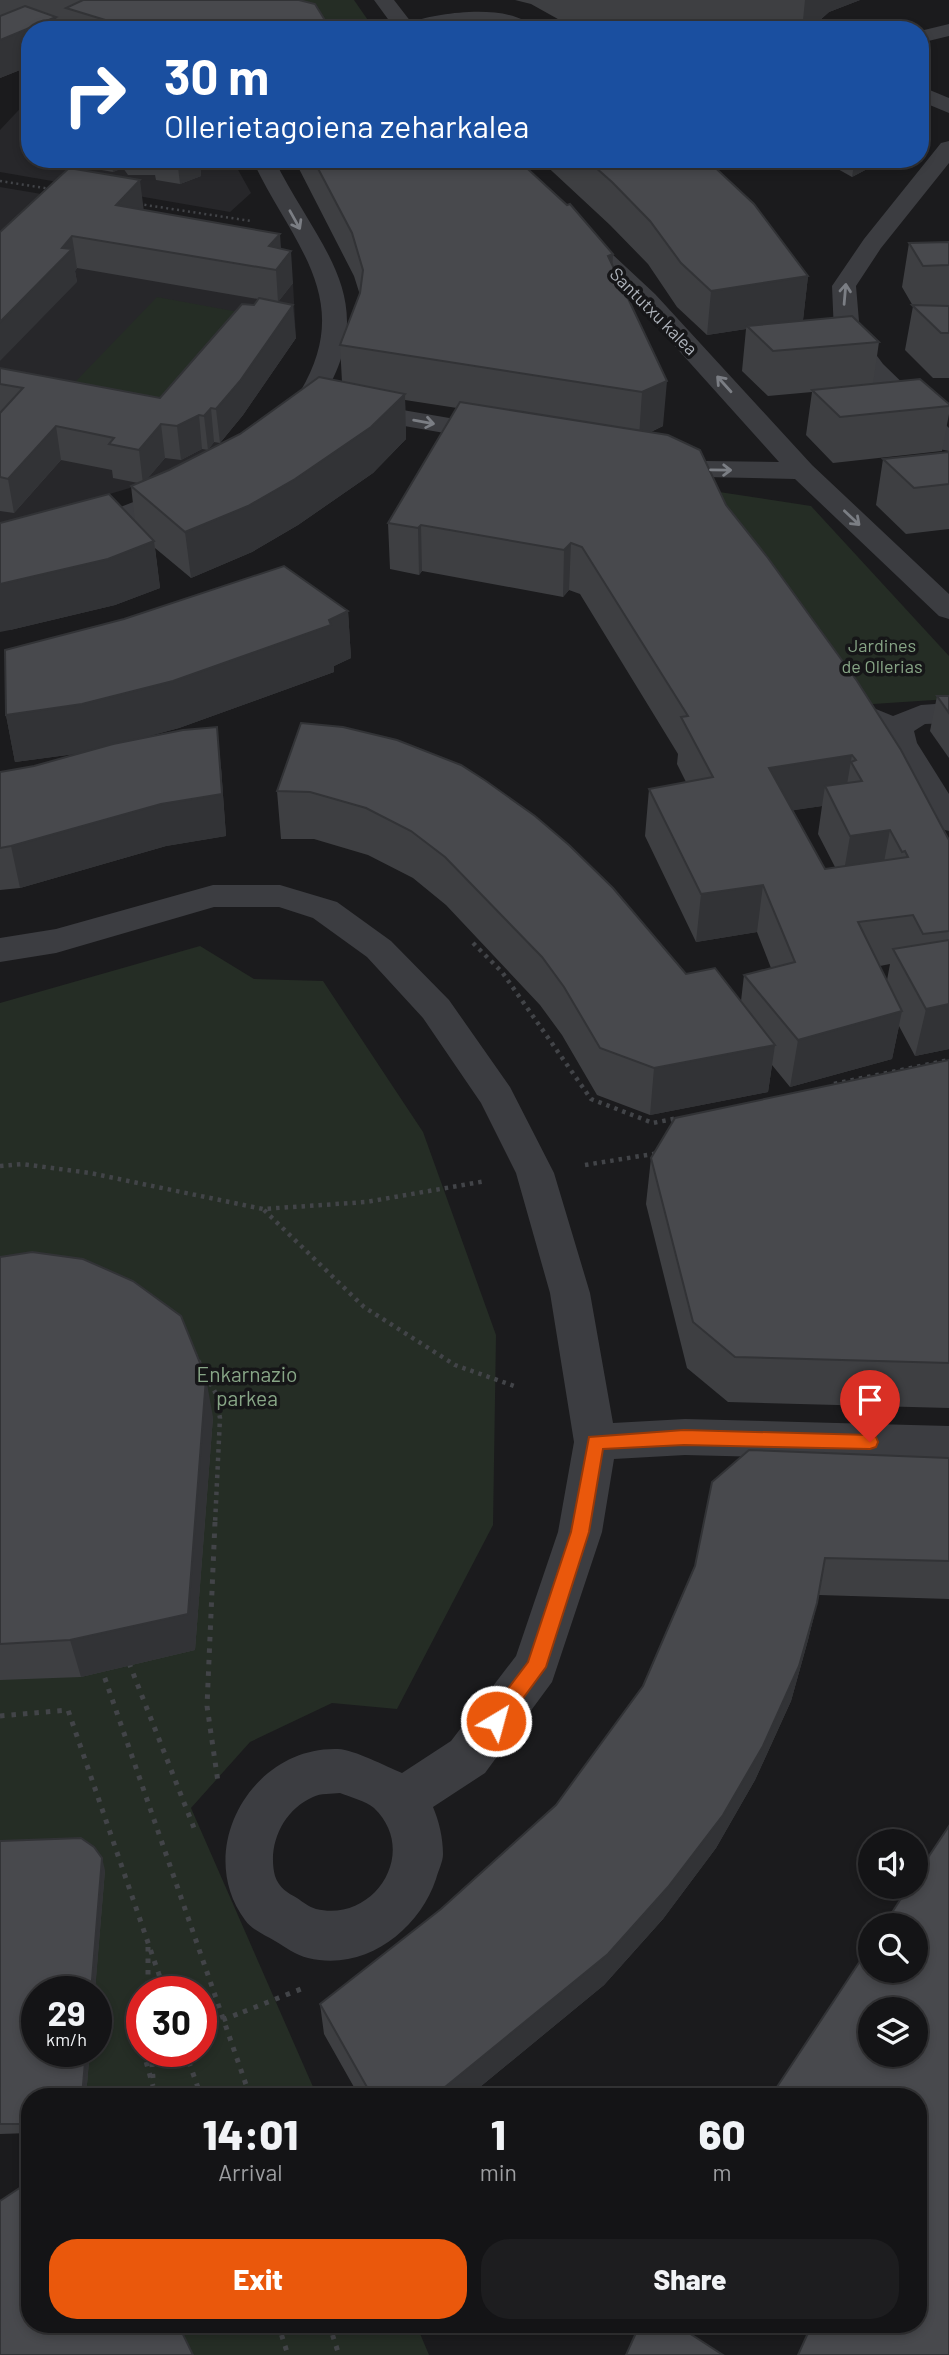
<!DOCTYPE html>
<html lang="en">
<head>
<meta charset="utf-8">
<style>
	body { margin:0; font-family:Barlow,sans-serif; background:#1d1d1f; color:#f1f3f6; height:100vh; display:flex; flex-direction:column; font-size:26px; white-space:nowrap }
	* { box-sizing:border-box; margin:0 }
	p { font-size:23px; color:#9d9ea1 }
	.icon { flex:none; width:38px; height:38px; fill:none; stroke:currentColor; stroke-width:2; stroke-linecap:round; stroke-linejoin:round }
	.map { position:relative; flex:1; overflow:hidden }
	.sheet { position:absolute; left:21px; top:2088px; width:906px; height:245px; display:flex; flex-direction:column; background:#141416; border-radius:28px; box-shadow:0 4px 10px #0003,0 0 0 2px #333335 }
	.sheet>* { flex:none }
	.guide { position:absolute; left:21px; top:21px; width:908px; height:147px; border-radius:28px; box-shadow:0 4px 10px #0003,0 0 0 2px #333335; background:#1a4fa0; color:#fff; overflow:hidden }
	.fabs { position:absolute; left:858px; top:1829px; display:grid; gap:14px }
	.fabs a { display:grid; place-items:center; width:70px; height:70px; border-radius:50%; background:#141416; box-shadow:0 4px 10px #0003,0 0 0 2px #333335; font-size:35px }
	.speed { position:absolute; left:21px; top:1976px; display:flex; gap:14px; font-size:35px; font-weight:700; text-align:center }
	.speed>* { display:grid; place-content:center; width:91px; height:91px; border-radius:50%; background:#141416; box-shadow:0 4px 10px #0003,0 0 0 2px #333335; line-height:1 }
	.speed small { font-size:18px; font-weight:400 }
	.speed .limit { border:10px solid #d22; background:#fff; color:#111 }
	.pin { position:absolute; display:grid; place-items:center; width:60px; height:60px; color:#fff; margin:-72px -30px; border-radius:50% 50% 50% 0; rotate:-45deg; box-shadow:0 0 7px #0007 }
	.pin .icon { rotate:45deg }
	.me { position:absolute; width:77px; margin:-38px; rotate:37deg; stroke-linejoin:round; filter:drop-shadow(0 0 5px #0008) }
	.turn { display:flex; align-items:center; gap:24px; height:147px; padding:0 28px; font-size:32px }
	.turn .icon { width:91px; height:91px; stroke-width:2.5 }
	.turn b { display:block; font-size:49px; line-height:60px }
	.eta { display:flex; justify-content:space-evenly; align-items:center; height:119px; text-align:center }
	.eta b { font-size:42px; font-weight:800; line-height:49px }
	.cta { display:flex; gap:14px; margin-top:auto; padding:14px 28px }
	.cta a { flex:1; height:80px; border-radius:28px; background:#ea580c; color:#fff; font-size:28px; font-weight:800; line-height:80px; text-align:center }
	.cta a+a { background:#1d1d1f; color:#f1f3f6 }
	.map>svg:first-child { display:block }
	.built { fill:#27272a }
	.green { fill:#252d25; fill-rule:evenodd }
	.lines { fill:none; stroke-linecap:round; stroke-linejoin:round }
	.path-far2 { stroke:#424448; stroke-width:2.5; stroke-dasharray:2 3.5; stroke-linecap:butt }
	.path-far1 { stroke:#424448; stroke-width:4.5; stroke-dasharray:3.5 5; stroke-linecap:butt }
	.path { stroke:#424448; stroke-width:5; stroke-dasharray:4.5 7; stroke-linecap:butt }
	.pedestrian { fill:#3c3d41; fill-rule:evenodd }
	.minor { fill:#3c3d41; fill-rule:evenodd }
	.path-bridge { stroke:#424448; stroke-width:5; stroke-dasharray:4.5 7; stroke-linecap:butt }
	.wall { fill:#3e3f42; fill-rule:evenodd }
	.shaded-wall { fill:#323336 }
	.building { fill:#48494d; stroke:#323336; stroke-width:2; fill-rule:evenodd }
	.oneway { stroke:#7b7e84 }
	.route { fill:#ea580c; stroke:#983908; stroke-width:2 }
	.labels { text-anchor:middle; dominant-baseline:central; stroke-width:7; stroke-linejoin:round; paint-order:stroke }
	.far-street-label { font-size:18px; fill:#aeb3bb; stroke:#161618 }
	.far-park-label { font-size:18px; fill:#87a586; stroke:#161618 }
	.park-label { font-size:21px; fill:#87a586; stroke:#161618 }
</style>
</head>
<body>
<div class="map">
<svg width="949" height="2355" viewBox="0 0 949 2355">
	<rect width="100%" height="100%" fill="#1b1b1d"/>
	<g class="built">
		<path d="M30 98V159H232L251 193 230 212 0 172V130Z"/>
		<path d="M0 187 266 232 293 283 296 338 220 443 143 484 0 527Z"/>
	</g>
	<g class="green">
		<path d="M253 0H354L372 26 360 29Z"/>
		<path d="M157 297 255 315 158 425 54 404Z"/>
		<path d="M706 490 811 506 949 656V699L858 705Z"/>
		<path d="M200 946 254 979 323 981 423 1132 496 1335 493 1525 397 1709 332 1703 250 1742 191 1808 317 2096H30L0 2134V1003ZM37 1992H96V2051H37ZM142 1992H201V2051H142Z"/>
		<path d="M176 2324H416L429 2355H191Z"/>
	</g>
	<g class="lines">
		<g class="path-far2">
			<path d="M0 181 51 189"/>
			<path d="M139 204 251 221"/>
		</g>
		<g class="path-far1">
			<path d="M473 943 502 972 591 1099 653 1123 678 1118"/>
			<path d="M834 1084 949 1060"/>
			<path d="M585 1165 659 1153"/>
			<path d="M0 1166 22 1164 90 1173 263 1209 366 1202 486 1181"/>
			<path d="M264 1210 364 1307 455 1365 517 1387"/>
			<path d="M194 1353 215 1392 220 1418 215 1524"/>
		</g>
		<g class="path">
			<path d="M215 1522 207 1706 218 1782"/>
			<path d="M129 1663 196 1833"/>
			<path d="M101 1667 250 2096"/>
			<path d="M0 1716 68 1710 165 1992"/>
			<path d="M148 1947V1992"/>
			<path d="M243 2012 301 1989"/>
			<path d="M143 2051 153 2086"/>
			<path d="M151 2051 153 2078"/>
			<path d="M185 2051 201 2096"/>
			<path d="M278 2324 288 2355"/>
			<path d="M329 2324 339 2355"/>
		</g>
		<path class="pedestrian" d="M845 685 856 687 871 707 893 716 921 705 949 703V723L925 724 914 731 917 743 949 794V831L937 828 885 743 883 735C853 722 848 721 830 694L834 687Z"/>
		<g class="minor">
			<path d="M374 0H394L411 22C441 12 514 2 536 30H508L467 23 428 30H396Z"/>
			<path d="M949 24V36L920 43V31Z"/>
			<path d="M920 86 949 98V113L920 101Z"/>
			<path d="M949 141V163L881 248 856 286 860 333 883 364 949 428V451L939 449 865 376 838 338 834 333 832 286 864 239 941 143Z"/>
			<path d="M252 159H274C319 250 386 301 318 405 308 420 301 432 282 428L278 422C285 412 294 403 300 392 357 297 290 242 252 159Z"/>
			<path d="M486 159H510L655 294 812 465 949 594V619L939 616 795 479 705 477 646 467 642 461 646 455 656 453 705 461 779 462 637 304Z"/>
			<path d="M356 402 496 426 506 428 509 434 506 440 496 442 347 416 343 410 347 404Z"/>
			<path d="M182 483 192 485 196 491 192 497 119 527 0 555V537L100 515Z"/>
			<path d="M213 885H280L337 902 391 941 449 1000 510 1087 554 1173 590 1293 613 1423 685 1419 949 1426V1462L685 1455 614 1459 602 1532 552 1682 485 1773 433 1807C439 1821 443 1838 443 1854 443 1862 438 1871 436 1879 419 1930 365 1972 308 1958 296 1955 285 1947 275 1941 265 1935 252 1930 245 1920 193 1850 252 1746 338 1749 355 1750 385 1766 402 1773L451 1741 516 1656 558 1532 574 1442 550 1293 516 1173 481 1103 423 1018 367 957 313 918 279 907H214L56 953 0 962V938L56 929ZM340 1793C350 1797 366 1801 374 1808 420 1852 374 1923 316 1909 309 1907 303 1902 297 1898 288 1893 279 1888 275 1876 267 1845 283 1810 313 1797 321 1793 331 1794 340 1793Z"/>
		</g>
		<path class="path-bridge" d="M201 2028 243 2012"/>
	</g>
	<g class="wall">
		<path d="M0 0H299L331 30H67L58 27V30H30V66L0 78 2 15H0Z"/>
		<path d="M515 0H860L829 12 809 30H624L574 28 531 4Z"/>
		<path d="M30 76V119H29L24 88Z"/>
		<path d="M88 159H202L200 161 201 176 180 184 156 180 155 175H128L123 168 113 172 90 168Z"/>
		<path d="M294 159H517L613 254V267L663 426 651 432 726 505 949 840V1049L915 1056 899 1026 892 1059 790 1087 772 1065 768 1092 650 1115 597 1095 562 1035 540 1005 446 905 413 878 368 855 314 839H281L277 791 301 723 686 974 741 1001 744 975 771 968 757 932 696 942 645 836 649 789 686 782 677 764 678 754 580 594 569 590 563 597 422 571 419 575 390 569 388 523 457 408 405 400 406 439 373 473 298 525 252 552 191 578 155 548 160 588 115 605 10 630 135 521 131 486 138 483 113 478 112 470 61 460 14 513 0 511V368L160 398 254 305 258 299 77 268 75 271 77 282 0 232 144 210 281 249 293 283 278 302 296 338 243 415 220 443 214 442 208 450 202 449 181 460 165 458 147 479 169 470 342 382 340 345 360 295 354 276ZM822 806 818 834 835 867 825 869 793 810ZM890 964 887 980 880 966Z"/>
		<path d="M539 159H684L808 276 803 320 790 322 879 342 873 384 949 404V414L942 451 833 463 806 435 812 392 768 396 742 371 746 329 707 335 677 307 648 264 610 225Z"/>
		<path d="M820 159H886L852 177Z"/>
		<path d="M949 240V378H933L905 350 913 306 902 287 909 243 949 242Z"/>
		<path d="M949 452V529L906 534 876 505 883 459Z"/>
		<path d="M348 611 351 658 334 666V672L179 728 134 740 221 768 226 836 166 846 20 888 0 890V772L34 766 82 753 15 762 6 715Z"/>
		<path d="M937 696H949V758L930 731Z"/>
		<path d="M949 1060V1408L728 1402 687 1368 646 1204 651 1158Z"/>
		<path d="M0 1257 213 1417 195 1650 81 1677 0 1680Z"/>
		<path d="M949 1458V1599L819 1595 808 1640 791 1701 755 1780 716 1848 663 1919 604 1985 469 2096H359L324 2034 320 2004 441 1909 556 1805 643 1686Z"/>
		<path d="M0 1841 105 1870 86 2096H30V2133L0 2134Z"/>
	</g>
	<g class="shaded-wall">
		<path d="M805 0H860L829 12 809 30H802Z"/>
		<path d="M56 17 58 30H30V66L0 78V40Z"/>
		<path d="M111 159H121L123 168 113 172Z"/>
		<path d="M177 159H202L200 161 201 176 180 184Z"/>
		<path d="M855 159H886L852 177Z"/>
		<path d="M140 180 144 212 116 205Z"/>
		<path d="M280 234 282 262 291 251 293 283 278 302 276 270 269 246Z"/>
		<path d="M72 236 77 268 75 271 77 282 0 361V322Z"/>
		<path d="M613 254 611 298 608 256Z"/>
		<path d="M808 276 803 320 749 329 747 326 746 329 707 335 711 291Z"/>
		<path d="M293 305 296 338 243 415 220 443 216 409Z"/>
		<path d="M667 381 663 426 639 437 642 392Z"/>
		<path d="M405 394 406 439 373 473 298 525 252 552 191 578 185 532Z"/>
		<path d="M211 408 214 442 208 450 204 416Z"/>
		<path d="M199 415 202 449 181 460 177 426Z"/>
		<path d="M161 424 165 458 143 484 139 450Z"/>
		<path d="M56 426 61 460 14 513 8 479Z"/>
		<path d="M421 525 422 571 419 575 418 528Z"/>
		<path d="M154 541 160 588 115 605 10 630 0 632V584Z"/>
		<path d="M571 543 569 590 563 597 564 550Z"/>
		<path d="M348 611 351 658 334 666V672L179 728 90 752 15 762 6 715 329 620Z"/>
		<path d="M217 727 221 768 226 836 166 846 20 888 11 846Z"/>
		<path d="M852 755 844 802 825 786 822 806 763 815 769 768Z"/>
		<path d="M890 830 881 878 842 883 850 836Z"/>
		<path d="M763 885 757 932 696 942 701 894Z"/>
		<path d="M949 1004V1049L915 1056 926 1009Z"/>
		<path d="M902 1011 892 1059 790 1087 798 1040Z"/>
		<path d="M775 1045 768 1092 650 1115 654 1068Z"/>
		<path d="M206 1378 213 1417 195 1650 81 1677 70 1640Z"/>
		<path d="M817 1603 808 1640 791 1701 755 1780 716 1848 663 1919 604 1985 469 2096H434Z"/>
		<path d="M102 1858 105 1870 95 1992H91Z"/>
		<path d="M86 2051H90L86 2096H82Z"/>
	</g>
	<g class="building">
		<path d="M83 0H299L315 4 331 30H138L66 8Z"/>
		<path d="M25 6 56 17 0 40V16Z"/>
		<path d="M30 76V89L24 88 23 78Z"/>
		<path d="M313 159H517L567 205 570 204 613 254 608 256 667 381 642 392 340 345 360 293 363 270 352 233Z"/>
		<path d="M586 159H684L690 164 707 160 754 204 808 276 711 291 681 263 650 221 612 182Z"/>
		<path d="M69 168 140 180 116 205 280 234 269 246 291 251 276 270 72 236 62 248 72 249 0 322V232Z"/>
		<path d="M949 242V265L923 266 909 243Z"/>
		<path d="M259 298 293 305 240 381 216 409 211 408 204 416 199 415 177 426 161 424 139 450 109 444 114 438 56 426 8 479 0 477V413L23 388 0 384V368L160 398 242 304 254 305Z"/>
		<path d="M912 305 949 306V333H941Z"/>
		<path d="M852 316 879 342 773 351 747 326Z"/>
		<path d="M319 377 405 394 371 427 295 479 248 506 185 532 131 486 169 470 240 434Z"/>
		<path d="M920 379 949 404V406L840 417 812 390Z"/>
		<path d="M460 402 668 435 700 450 726 505 768 558 857 681 901 750 949 840V931L923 934 913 915 858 922 902 1011 798 1040 744 975 795 962 763 885 701 894 649 789 713 777 681 717 688 716 582 547 571 543 564 550 421 525 418 528 388 523ZM852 755 856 760 851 762 862 781 825 786 850 836 890 830 902 852 905 851 908 857 825 869 769 768Z"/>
		<path d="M949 452V484L914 488 883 459Z"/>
		<path d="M109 494 154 541 108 559 0 584V523Z"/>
		<path d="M284 566 348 611 329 620 331 625 173 681 82 704 6 715 5 650 124 619Z"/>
		<path d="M937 696H949V713Z"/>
		<path d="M301 723 343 727 397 740 461 765 486 781 535 816 569 845 613 888 686 974 715 968 775 1045 654 1068 600 1048 564 987 542 957 445 857 411 831 366 808 310 792 277 791Z"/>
		<path d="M217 727 222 794 161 804 11 846 0 848V772L34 766 113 744 183 730Z"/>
		<path d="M949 940V1004L926 1009 893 949Z"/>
		<path d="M949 1060V1363L735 1357 693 1322 651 1158 675 1118Z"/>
		<path d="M32 1252 83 1259 133 1281 181 1316 206 1378 188 1614 70 1640 0 1644V1257Z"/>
		<path d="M749 1450 949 1458V1561L825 1558 817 1603 799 1666 763 1746 723 1815 668 1887 608 1954 434 2096H372L320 2004 441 1909 556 1805 643 1686 695 1566 712 1482Z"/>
		<path d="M949 1826V2355H798L812 2324H919V2096H771L870 1946V1970H915V1925H884L909 1886H915V1877ZM870 2009H915V2054H870Z"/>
		<path d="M81 1838 94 1847 102 1858 91 1992H37V2051H86L82 2096H30V2124H0V1841Z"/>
		<path d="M30 2181V2324H178L193 2355H0V2201Z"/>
		<path d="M640 2324H675L723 2355H626Z"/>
	</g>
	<defs><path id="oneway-shaft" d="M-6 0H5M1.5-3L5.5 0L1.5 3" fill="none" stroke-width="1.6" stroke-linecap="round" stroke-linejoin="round" transform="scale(1.75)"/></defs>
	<g class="oneway">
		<use href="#oneway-shaft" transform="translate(295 220) rotate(61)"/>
		<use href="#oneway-shaft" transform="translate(845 294) rotate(-85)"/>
		<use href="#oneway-shaft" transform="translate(724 384) rotate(-132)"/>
		<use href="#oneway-shaft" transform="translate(424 422) rotate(10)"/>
		<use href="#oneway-shaft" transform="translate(721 470) rotate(1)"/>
		<use href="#oneway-shaft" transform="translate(852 518) rotate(43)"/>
	</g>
	<path class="route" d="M684 1430 870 1435 876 1437 878 1442 876 1447 870 1449 684 1445 603 1449 589 1532 546 1667 502 1727 496 1730 489 1727 486 1721 489 1714 528 1662 571 1532 589 1437Z"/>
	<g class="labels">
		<g class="far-street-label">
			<text transform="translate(654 311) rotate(45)">Santutxu kalea</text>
		</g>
		<g class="far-park-label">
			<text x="882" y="645">Jardines<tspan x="882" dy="21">de Ollerias</tspan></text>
		</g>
		<g class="park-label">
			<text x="247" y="1373">Enkarnazio<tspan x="247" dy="24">parkea</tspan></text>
		</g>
	</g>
</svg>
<div class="fabs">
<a><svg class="icon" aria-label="sound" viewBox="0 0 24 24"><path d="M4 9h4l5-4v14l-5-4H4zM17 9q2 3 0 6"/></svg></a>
<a><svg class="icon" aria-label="search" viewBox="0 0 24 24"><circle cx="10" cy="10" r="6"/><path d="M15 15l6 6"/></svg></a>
<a><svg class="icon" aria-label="layers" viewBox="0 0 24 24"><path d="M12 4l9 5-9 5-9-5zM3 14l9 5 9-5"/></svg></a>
</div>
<div class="speed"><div>29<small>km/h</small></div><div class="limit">30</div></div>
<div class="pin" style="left:870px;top:1442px;background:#d93025"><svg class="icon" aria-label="arrive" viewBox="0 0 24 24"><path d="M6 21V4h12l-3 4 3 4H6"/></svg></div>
<svg class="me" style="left:496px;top:1721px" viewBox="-20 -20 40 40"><circle r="17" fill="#ea580c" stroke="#fff" stroke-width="3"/><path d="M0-11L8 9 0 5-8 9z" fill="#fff"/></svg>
<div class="guide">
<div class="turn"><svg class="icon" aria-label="right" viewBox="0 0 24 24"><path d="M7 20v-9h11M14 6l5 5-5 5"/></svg><div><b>30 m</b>Ollerietagoiena zeharkalea</div></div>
</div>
<section class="sheet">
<div class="eta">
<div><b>14:01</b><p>Arrival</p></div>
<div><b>1</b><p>min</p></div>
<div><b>60</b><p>m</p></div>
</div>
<div class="cta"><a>Exit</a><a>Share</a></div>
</section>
</div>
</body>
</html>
